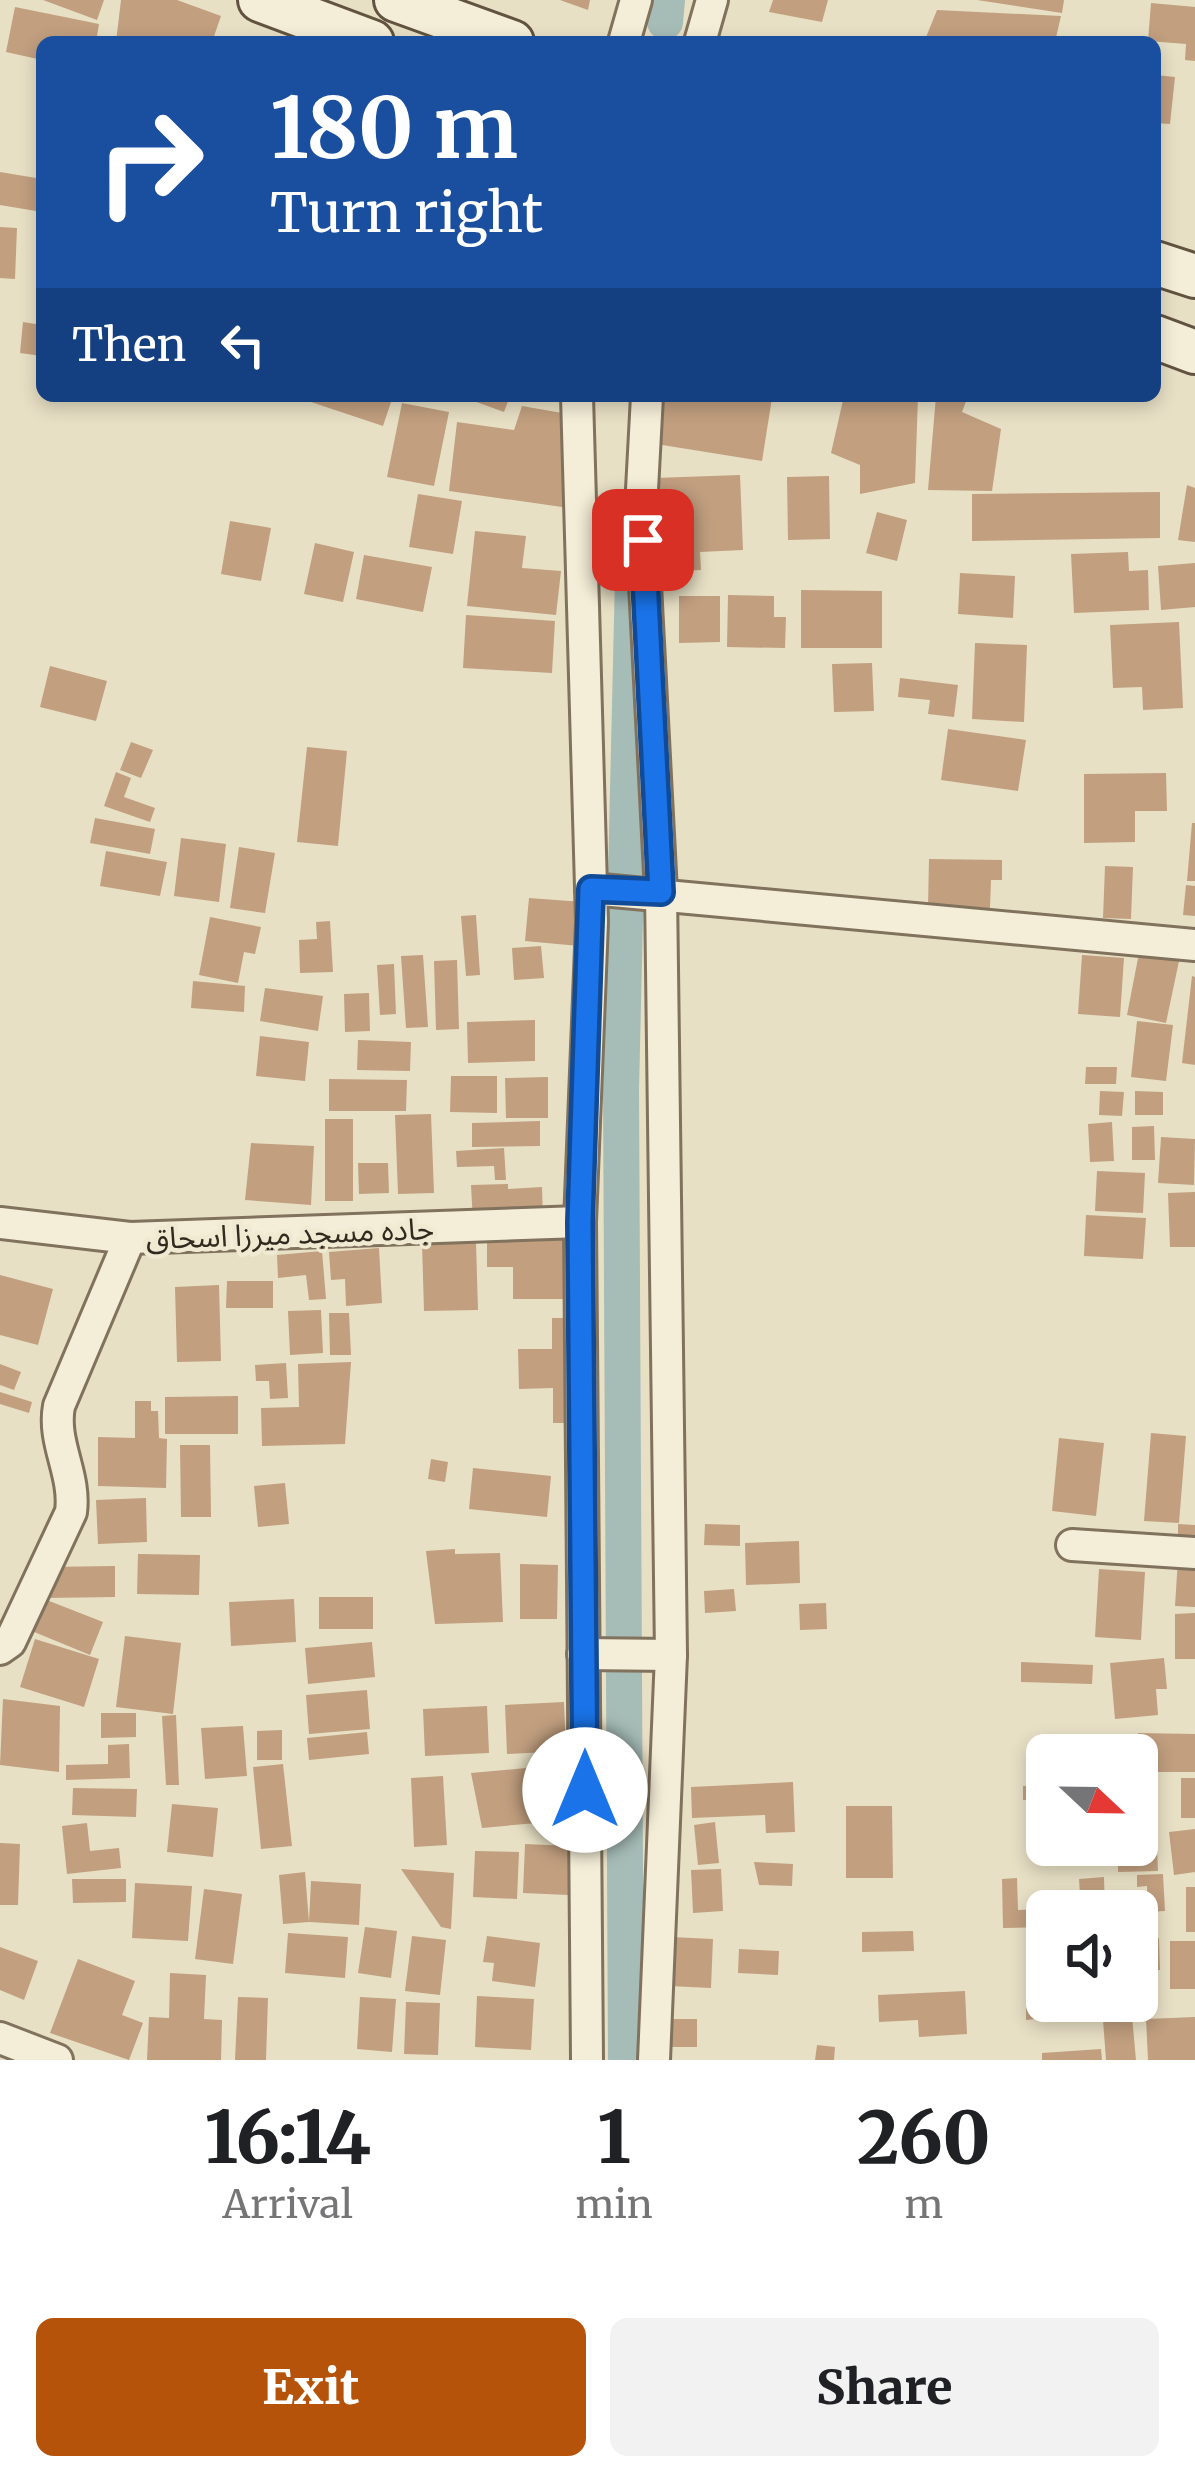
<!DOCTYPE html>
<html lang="en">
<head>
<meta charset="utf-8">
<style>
	body { margin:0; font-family:Merriweather,"Noto Sans Arabic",serif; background:#f2f2f2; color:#202124; height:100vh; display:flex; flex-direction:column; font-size:45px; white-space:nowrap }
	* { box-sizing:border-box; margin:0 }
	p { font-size:39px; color:#757577 }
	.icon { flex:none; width:66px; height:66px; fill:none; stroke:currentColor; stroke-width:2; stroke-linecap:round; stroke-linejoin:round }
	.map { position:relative; height:2060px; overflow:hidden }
	.panel { display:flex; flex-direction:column; background:#fff; flex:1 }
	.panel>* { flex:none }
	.banner { position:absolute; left:36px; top:36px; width:1125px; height:366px; border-radius:18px; box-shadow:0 6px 18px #0003; background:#1a4fa0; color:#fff; overflow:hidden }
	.needle { width:78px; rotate:112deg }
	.fabs { position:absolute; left:1026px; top:1734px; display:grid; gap:24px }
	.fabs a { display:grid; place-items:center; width:132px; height:132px; border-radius:18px; background:#fff; box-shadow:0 6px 18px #0003; font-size:60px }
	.pin { position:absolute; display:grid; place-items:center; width:102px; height:102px; color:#fff; margin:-51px; border-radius:24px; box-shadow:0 6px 18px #0006 }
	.me { position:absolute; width:132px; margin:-66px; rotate:0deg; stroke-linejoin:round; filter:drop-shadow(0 0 9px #0008) }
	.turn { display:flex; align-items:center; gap:42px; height:252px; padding:0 36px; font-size:54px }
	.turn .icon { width:156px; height:156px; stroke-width:2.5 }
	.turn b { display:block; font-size:84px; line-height:102px }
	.then { display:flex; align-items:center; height:114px; padding:0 36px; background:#0003; gap:24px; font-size:45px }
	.eta { display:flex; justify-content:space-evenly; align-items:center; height:204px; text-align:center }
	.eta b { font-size:72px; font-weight:800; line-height:84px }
	.action { display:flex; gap:24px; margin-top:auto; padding:24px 36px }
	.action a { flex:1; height:138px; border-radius:18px; background:#b45309; color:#fff; font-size:48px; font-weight:800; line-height:138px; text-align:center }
	.action a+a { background:#f2f2f2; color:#202124 }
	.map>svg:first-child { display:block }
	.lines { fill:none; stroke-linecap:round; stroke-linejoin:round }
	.canal { stroke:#a6bcb7; stroke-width:36 }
	.building { fill:#c19f7f }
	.street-casing { stroke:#80725d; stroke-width:36 }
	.secondary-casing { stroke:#625340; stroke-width:48 }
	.street { stroke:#f4edd7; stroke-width:30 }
	.secondary { stroke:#f4edd7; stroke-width:42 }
	.route-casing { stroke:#114b97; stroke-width:30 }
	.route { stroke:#1a73e8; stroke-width:21 }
	.labels { text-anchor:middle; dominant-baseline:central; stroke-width:9; stroke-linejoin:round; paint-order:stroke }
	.street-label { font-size:30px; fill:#322a1f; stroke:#f0ead3 }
</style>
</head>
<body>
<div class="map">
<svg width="1195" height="2060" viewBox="0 0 1195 2060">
	<rect width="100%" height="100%" fill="#e8e0c5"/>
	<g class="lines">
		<g class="canal">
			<path d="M665 22 667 0"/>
			<path d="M626 2060 621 1090 633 576"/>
		</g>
	</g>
	<g class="building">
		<path d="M43 0H104L97 20Z"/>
		<path d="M121 0H177L221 16 212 42H116Z"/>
		<path d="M560 0H590L588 10Z"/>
		<path d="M773 0H828L822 22 769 12Z"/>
		<path d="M977 0H1064L1062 13Z"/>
		<path d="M1151 3 1195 7V61L1185 60 1186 44 1148 41Z"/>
		<path d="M15 7 99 24 96 42H42V60L6 52Z"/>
		<path d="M937 10 1061 16 1055 42H924Z"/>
		<path d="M1155 75 1175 77 1170 124 1155 123Z"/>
		<path d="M0 172 42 179V212L0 205Z"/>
		<path d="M0 227 17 228 15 279 0 278Z"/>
		<path d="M23 322 42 325V356L20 353Z"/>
		<path d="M293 396H393L383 426Z"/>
		<path d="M460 396H510L504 412Z"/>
		<path d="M663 396 772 398 762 461 656 444Z"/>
		<path d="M844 396H918L915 483 860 494V465L831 453Z"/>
		<path d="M936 396H968L962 412 1001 429 992 491 928 490Z"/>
		<path d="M402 403 449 412 434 486 387 477Z"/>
		<path d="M522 406 568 414 569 508 449 491 457 422 514 430Z"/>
		<path d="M740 475 743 550 700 552 701 570 657 572 654 478Z"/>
		<path d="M829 476 830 539 788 540 787 477Z"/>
		<path d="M1187 485 1195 488V542L1178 540Z"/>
		<path d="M1160 492V538L972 541V494Z"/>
		<path d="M418 494 462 501 453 554 409 547Z"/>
		<path d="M877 512 907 520 897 561 866 553Z"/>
		<path d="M230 521 271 528 261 581 221 574Z"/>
		<path d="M475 531 526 536 522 568 561 571 556 615 467 606Z"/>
		<path d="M315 543 354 552 343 602 304 594Z"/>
		<path d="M1128 552 1129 571 1148 570 1149 610 1074 613 1071 554Z"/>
		<path d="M364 555 432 567 423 612 356 599Z"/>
		<path d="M1195 563V607L1161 610 1158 566Z"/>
		<path d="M960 573 1015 576 1013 618 958 614Z"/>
		<path d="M801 590 882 591V648H801Z"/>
		<path d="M728 595 774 596V617H786L785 648 727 647Z"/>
		<path d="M679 596H720V642L679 643Z"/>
		<path d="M466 615 555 621 552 673 463 668Z"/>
		<path d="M1179 622 1183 708 1143 710 1142 687 1113 688 1110 625Z"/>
		<path d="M975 643 1027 645 1024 722 972 719Z"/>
		<path d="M872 663 874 711 834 712 832 664Z"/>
		<path d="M50 666 107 681 96 721 40 707Z"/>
		<path d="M900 678 958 685 954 717 928 714 930 700 898 697Z"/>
		<path d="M948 729 1026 740 1018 791 941 780Z"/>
		<path d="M131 742 153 750 141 778 120 770Z"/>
		<path d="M307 747 347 751 338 846 297 842Z"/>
		<path d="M116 772 131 778 124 797 155 808 150 822 104 806Z"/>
		<path d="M1166 773 1167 811H1135V842L1084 843V774Z"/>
		<path d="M95 818 155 829 150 854 90 843Z"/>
		<path d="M1192 823H1195V881H1187Z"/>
		<path d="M181 838 226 844 219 902 174 896Z"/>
		<path d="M239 847 275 853 265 913 230 908Z"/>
		<path d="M106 851 167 862 160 896 100 886Z"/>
		<path d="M929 859 1002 860V880H991L990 908 928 907Z"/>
		<path d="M1105 866 1133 867 1131 919 1103 918Z"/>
		<path d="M1186 885 1195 886V916L1183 915Z"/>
		<path d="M529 898 583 902 579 946 525 941Z"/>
		<path d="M476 915 480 975 466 976 461 916Z"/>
		<path d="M210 917 261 927 255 954 244 952 238 983 199 975Z"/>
		<path d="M330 921 333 972 300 973 299 940 317 939 316 922Z"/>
		<path d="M541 946 544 978 514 980 512 948Z"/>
		<path d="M1139 953 1179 961 1166 1023 1127 1015Z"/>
		<path d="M423 955 428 1027 406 1028 401 956Z"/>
		<path d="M1082 955 1124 958 1120 1017 1078 1014Z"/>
		<path d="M457 960 459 1029 436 1030 434 961Z"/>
		<path d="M394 964 396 1014 380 1015 377 965Z"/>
		<path d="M1192 976 1195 977V1065L1182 1063Z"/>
		<path d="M193 981 245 986 244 1012 191 1008Z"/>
		<path d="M265 988 323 996 318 1031 260 1021Z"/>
		<path d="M369 993 370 1031 345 1032 344 994Z"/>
		<path d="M535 1020V1061L468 1063 467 1022Z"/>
		<path d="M1137 1021 1173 1025 1166 1081 1131 1077Z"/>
		<path d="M260 1036 309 1042 305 1081 256 1076Z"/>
		<path d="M358 1040 411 1042 410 1071 357 1070Z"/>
		<path d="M1086 1067H1117L1116 1084H1085Z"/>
		<path d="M451 1076H497V1113L450 1112Z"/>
		<path d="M548 1077V1118H506L505 1078Z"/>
		<path d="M329 1079 407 1080 406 1111H329Z"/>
		<path d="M1100 1091 1124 1092 1122 1116 1099 1115Z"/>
		<path d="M1135 1091 1163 1092V1115H1135Z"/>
		<path d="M431 1114 434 1193 398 1194 395 1115Z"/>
		<rect x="325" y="1119" width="28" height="82"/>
		<path d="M540 1121V1146L472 1147V1123Z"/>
		<path d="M1112 1122 1114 1161 1090 1162 1088 1124Z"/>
		<path d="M1154 1126 1155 1160H1132V1127Z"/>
		<path d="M1161 1137 1195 1139 1194 1185 1158 1183Z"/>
		<path d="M251 1143 314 1146 311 1205 245 1200Z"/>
		<path d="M504 1148 506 1180H495L494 1166 457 1167 456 1151Z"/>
		<path d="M358 1163H388L389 1193 359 1194Z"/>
		<path d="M1097 1171 1145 1173 1143 1213 1095 1211Z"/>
		<path d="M508 1184V1189L542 1187 543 1220 473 1223 471 1185Z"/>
		<path d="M1195 1192V1247H1170L1168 1193Z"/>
		<path d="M1086 1215 1146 1218 1143 1259 1084 1256Z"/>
		<path d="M571 1228 570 1299H513V1267H487V1229Z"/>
		<path d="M476 1242 478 1310 424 1311 422 1243Z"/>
		<path d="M379 1248 382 1303 346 1306 345 1279 331 1280 329 1252Z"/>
		<path d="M322 1251 326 1299 309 1300 306 1275 278 1278 277 1255Z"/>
		<path d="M0 1275 53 1289 38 1345 0 1335Z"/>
		<path d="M227 1281H273V1308H226Z"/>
		<path d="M219 1285 221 1361 177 1362 175 1287Z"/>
		<path d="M321 1310 323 1353 290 1355 288 1311Z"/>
		<path d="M329 1313H349L351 1355H330Z"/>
		<path d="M552 1318H576L577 1423H553V1388L519 1389 518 1349H552Z"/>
		<path d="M351 1362 345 1444 262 1446 261 1408 299 1407 298 1364Z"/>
		<path d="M286 1363 288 1398 270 1399 269 1381H256L255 1365Z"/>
		<path d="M0 1364 21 1372 14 1390 0 1385Z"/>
		<path d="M0 1392 32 1402 29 1413 0 1404Z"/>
		<path d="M238 1396V1434H165V1397Z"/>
		<path d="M135 1401H151V1411H158L159 1438 167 1439 166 1488 98 1486V1437L135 1438Z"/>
		<path d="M1151 1433 1186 1436 1179 1523 1144 1521Z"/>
		<path d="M1059 1438 1104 1443 1096 1516 1052 1511Z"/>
		<path d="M180 1445H210L211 1517H181Z"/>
		<path d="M431 1459 448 1462 445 1482 428 1479Z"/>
		<path d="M473 1468 551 1476 547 1517 469 1509Z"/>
		<path d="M285 1483 289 1524 258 1527 254 1486Z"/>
		<path d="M146 1498 147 1542 98 1544 96 1500Z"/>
		<path d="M705 1524 740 1525V1546L704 1545Z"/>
		<path d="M1178 1524 1195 1525V1537L1178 1536Z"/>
		<path d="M799 1541 800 1583 746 1585 745 1543Z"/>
		<path d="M455 1549V1554L500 1553 503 1622 435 1624 426 1551Z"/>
		<path d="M138 1554 200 1555 199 1595 137 1594Z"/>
		<path d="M1178 1558 1195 1560V1607L1175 1606Z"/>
		<path d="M520 1564 558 1565 557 1619H520Z"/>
		<path d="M115 1566V1597L46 1598V1567Z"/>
		<path d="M1099 1569 1145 1572 1141 1640 1095 1637Z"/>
		<path d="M734 1589 736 1611 705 1613 704 1591Z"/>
		<path d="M39 1597 103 1622 90 1655 27 1629Z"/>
		<rect x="319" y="1597" width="54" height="32"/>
		<path d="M294 1599 296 1642 231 1646 229 1602Z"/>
		<path d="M826 1603 827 1629 800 1630 799 1604Z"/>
		<path d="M1195 1613V1659H1175V1614Z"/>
		<path d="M125 1636 181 1643 173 1714 116 1707Z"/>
		<path d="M35 1639 99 1659 84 1707 20 1687Z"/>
		<path d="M372 1642 375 1677 308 1684 305 1648Z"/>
		<path d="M1164 1658 1167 1689H1156L1158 1715 1115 1719 1110 1663Z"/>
		<path d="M1021 1662 1093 1665 1092 1684 1021 1682Z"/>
		<path d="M367 1690 370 1729 309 1734 306 1695Z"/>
		<path d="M3 1699 60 1706 59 1772 0 1765Z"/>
		<path d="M564 1702 566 1751 507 1754 505 1705Z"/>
		<path d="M487 1706 489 1753 425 1756 423 1709Z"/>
		<path d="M101 1713H136V1737L101 1738Z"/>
		<path d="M176 1715 179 1785H166L162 1716Z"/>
		<path d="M243 1726 247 1776 205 1779 201 1728Z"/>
		<path d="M282 1730V1760H257V1731Z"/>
		<path d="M367 1732 369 1754 309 1760 307 1738Z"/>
		<path d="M1138 1733 1195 1734V1772H1138Z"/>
		<path d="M1095 1738 1097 1755H1047V1774L1039 1775 1035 1745Z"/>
		<path d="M129 1744 130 1778 66 1780V1765L108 1764V1745Z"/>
		<path d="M283 1764 292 1846 261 1849 253 1767Z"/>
		<path d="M526 1768 536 1823 482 1828 471 1773Z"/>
		<path d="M443 1776 447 1845 414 1847 411 1778Z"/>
		<rect x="1181" y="1778" width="14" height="40"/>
		<path d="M793 1782 795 1832 766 1833 765 1815 692 1818 691 1787Z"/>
		<path d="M1047 1785V1821H1034L1033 1800H1023V1786Z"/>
		<path d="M73 1788 137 1789 136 1817 72 1815Z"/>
		<path d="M172 1804 218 1808 213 1857 167 1852Z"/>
		<path d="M846 1806H892L893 1878H846Z"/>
		<path d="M715 1822 719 1863 698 1865 694 1825Z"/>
		<path d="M87 1823 90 1851 119 1848 121 1868 67 1874 62 1826Z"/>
		<path d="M1137 1823H1156L1158 1871 1118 1872V1845H1137Z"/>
		<path d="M1195 1829V1872L1174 1875 1169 1832Z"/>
		<path d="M0 1843 20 1844 18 1905H0Z"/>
		<path d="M525 1844 570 1846 568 1895 523 1893Z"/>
		<path d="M1054 1845H1110V1860L1055 1863Z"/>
		<path d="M475 1851 519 1852 517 1899 473 1897Z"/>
		<path d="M754 1862 793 1864 792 1886 759 1885Z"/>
		<path d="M401 1869 454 1873 451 1929 441 1927Z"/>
		<path d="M721 1869 723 1911 693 1913 691 1870Z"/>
		<path d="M305 1872 309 1922 283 1924 279 1875Z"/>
		<path d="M1163 1874 1165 1911 1148 1912 1147 1886 1137 1887V1875Z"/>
		<path d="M1104 1877 1105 1911H1081L1079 1879Z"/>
		<path d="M1017 1878 1018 1910 1047 1909V1927L1003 1928 1002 1879Z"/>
		<path d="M72 1879H126V1902L73 1903Z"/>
		<path d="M311 1881 361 1884 359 1925 309 1922Z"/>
		<path d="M135 1883 192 1886 188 1941 132 1938Z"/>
		<rect x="1186" y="1887" width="9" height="45"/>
		<path d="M204 1889 242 1894 233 1964 195 1959Z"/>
		<path d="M365 1927 397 1931 391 1978 358 1973Z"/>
		<path d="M913 1931 914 1951 862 1952V1932Z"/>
		<path d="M288 1933 348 1937 345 1978 285 1973Z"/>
		<path d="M412 1936 446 1940 440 1995 405 1991Z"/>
		<path d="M487 1936 540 1943 535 1987 492 1981 494 1963 483 1962Z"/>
		<path d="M671 1937 713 1939 711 1988 669 1986Z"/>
		<path d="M1137 1938H1159L1160 1970 1137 1971Z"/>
		<rect x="1170" y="1941" width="25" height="48"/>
		<path d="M0 1947 38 1961 24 2000 0 1990Z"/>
		<path d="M739 1949 779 1951 778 1975 738 1973Z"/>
		<path d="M78 1959 135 1981 122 2015 143 2023 129 2060 50 2033Z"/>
		<path d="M170 1973 206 1975 204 2019 222 2020 221 2060H147L149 2017 169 2018Z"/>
		<path d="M965 1991 967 2034 919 2037 918 2020 879 2022 878 1995Z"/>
		<path d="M477 1996 534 1999 531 2050 475 2047Z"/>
		<path d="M238 1997 268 1998 266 2060H235Z"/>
		<path d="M360 1997 396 1999 392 2052 357 2049Z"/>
		<path d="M406 2002 440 2003 438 2055 404 2054Z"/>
		<path d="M1077 2002 1078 2015 1026 2020V2006Z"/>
		<path d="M1131 2005 1136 2060H1106L1102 2007Z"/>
		<path d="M1195 2017V2060H1148L1146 2019Z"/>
		<rect x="671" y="2019" width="26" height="28"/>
		<path d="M817 2045 835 2047 834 2060H815Z"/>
		<path d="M1101 2049 1102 2060H1042V2053Z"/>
	</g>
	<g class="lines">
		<defs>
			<g id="street">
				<path d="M624 42 636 0"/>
				<path d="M700 42 712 0"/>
				<path d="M577 396 592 922 580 1222 587 2060"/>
				<path d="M647 396 641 508 661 892 671 1655 654 2060"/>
				<path d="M591 889 1195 945"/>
				<path d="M0 1223 130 1238 580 1222"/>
				<path d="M1072 1545 1195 1553"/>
				<path d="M0 1649 10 1642 71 1512C76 1474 52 1443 59 1406L130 1238"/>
				<path d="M583 1654 671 1655"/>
				<path d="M0 2038 57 2060"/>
			</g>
			<g id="secondary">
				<path d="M260 0 372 42"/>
				<path d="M396 0 512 42"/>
				<path d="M1155 263 1195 276"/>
				<path d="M1155 337 1195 352"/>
			</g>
		</defs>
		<use href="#street" class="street-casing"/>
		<use href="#secondary" class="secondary-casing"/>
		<use href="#street" class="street"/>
		<use href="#secondary" class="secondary"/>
	</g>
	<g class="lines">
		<defs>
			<path id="route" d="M585 1790 580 1222 591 889 661 892 643 540"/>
		</defs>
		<use href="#route" class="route-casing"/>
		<use href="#route" class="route"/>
	</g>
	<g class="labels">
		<g class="street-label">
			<text transform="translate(290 1233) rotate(-2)">جاده مسجد ميرزا اسحاق</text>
		</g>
	</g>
</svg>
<div class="fabs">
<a><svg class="needle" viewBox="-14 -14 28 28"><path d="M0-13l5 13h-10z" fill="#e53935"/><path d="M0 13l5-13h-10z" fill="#757577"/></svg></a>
<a><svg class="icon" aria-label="sound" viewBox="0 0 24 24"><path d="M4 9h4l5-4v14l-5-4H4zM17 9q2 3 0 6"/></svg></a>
</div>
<div class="pin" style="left:643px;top:540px;background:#d93025"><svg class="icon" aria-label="arrive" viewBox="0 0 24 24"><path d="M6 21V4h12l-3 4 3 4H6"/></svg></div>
<svg class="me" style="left:585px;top:1790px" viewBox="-20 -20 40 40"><circle r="19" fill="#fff"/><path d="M0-13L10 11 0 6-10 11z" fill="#1a73e8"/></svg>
<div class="banner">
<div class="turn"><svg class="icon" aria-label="right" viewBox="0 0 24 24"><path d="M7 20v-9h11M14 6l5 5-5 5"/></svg><div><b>180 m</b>Turn right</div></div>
<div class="then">Then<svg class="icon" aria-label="left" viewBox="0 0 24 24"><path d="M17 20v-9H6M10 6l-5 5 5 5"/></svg></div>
</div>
</div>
<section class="panel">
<div class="eta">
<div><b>16:14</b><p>Arrival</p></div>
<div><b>1</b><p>min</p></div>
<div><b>260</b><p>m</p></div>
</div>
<div class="action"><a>Exit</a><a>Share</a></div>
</section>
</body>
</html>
